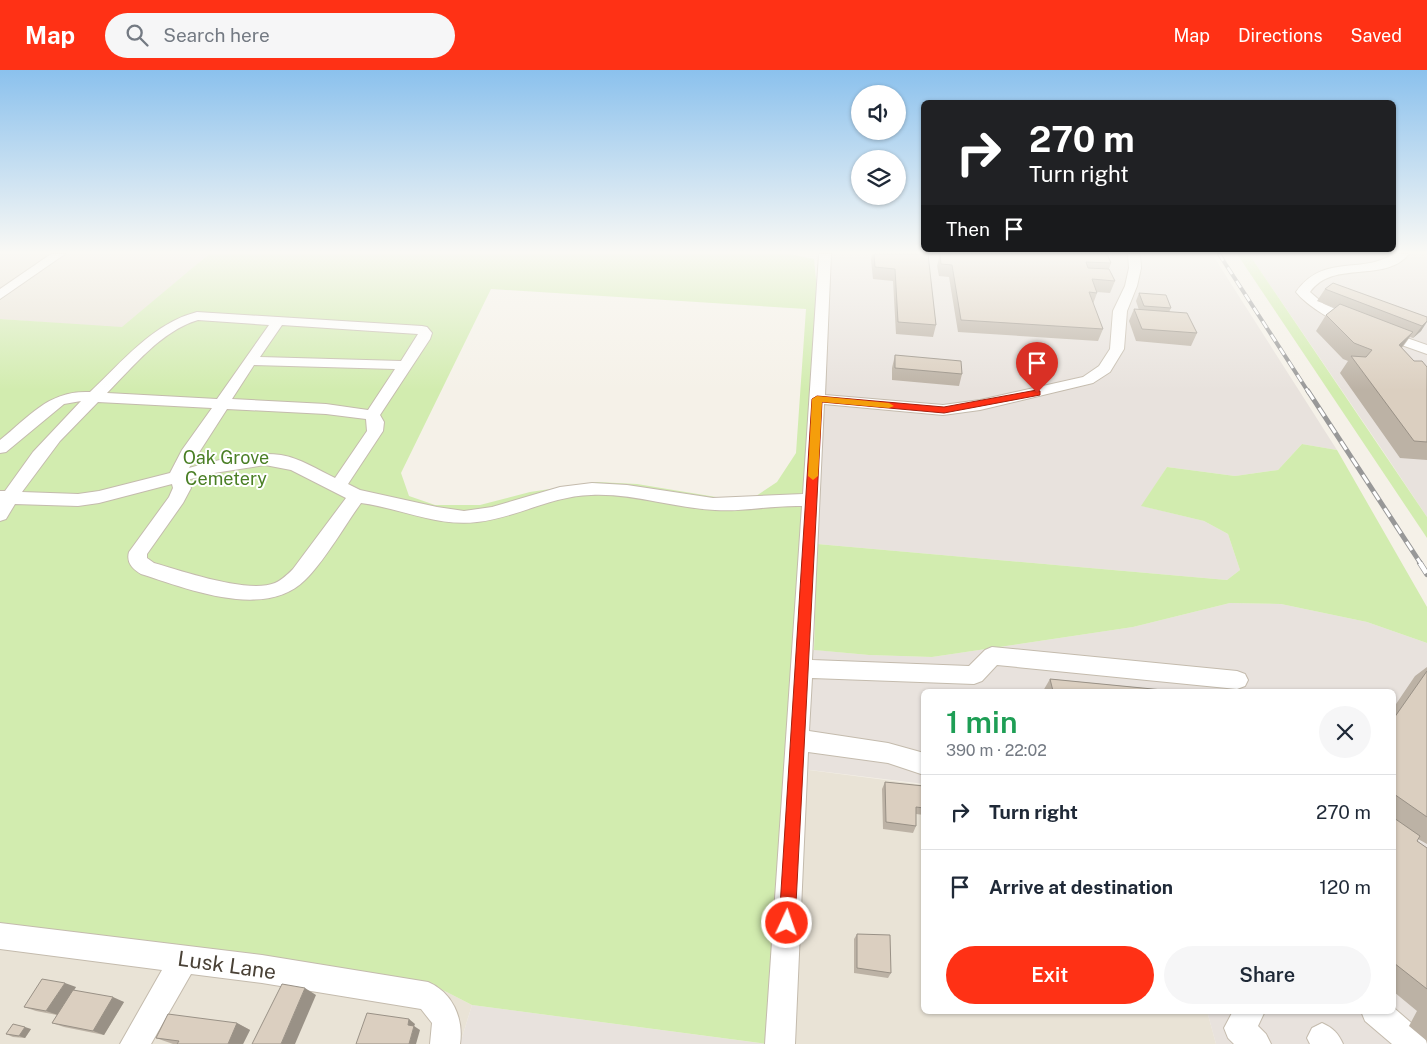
<!DOCTYPE html>
<html lang="en">
<head>
<meta charset="utf-8">
<style>
	body { margin:0; font-family:"Public Sans",sans-serif; background:#f6f6f7; color:#1f2937; height:100vh; display:flex; flex-direction:column; font-size:19px; white-space:nowrap }
	* { box-sizing:border-box; margin:0 }
	p { font-size:16px; color:#747a83 }
	.icon { flex:none; width:28px; height:28px; fill:none; stroke:currentColor; stroke-width:2; stroke-linecap:round; stroke-linejoin:round }
	.map { position:relative; flex:1; overflow:hidden }
	.sheet { position:absolute; left:921px; top:619px; width:475px; height:325px; display:flex; flex-direction:column; background:#fff; border-radius:8px; box-shadow:0 1px 4px #0004 }
	.sheet>* { flex:none }
	.banner { position:absolute; left:921px; top:30px; width:475px; height:152px; border-radius:8px; box-shadow:0 1px 4px #0004; background:#202124; color:#fff; overflow:hidden }
	.fabs { position:absolute; left:851px; top:15px; display:grid; gap:10px }
	.fabs a { display:grid; place-items:center; width:55px; height:55px; border-radius:50%; background:#fff; box-shadow:0 1px 4px #0004; font-size:25px }
	.pin { position:absolute; display:grid; place-items:center; width:42px; height:42px; color:#fff; margin:-51px -21px; border-radius:50% 50% 50% 0; rotate:-45deg; box-shadow:0 0 5px #0007 }
	.pin .icon { rotate:45deg }
	.me { position:absolute; width:55px; margin:-28px; rotate:3deg; stroke-linejoin:round; filter:drop-shadow(0 0 4px #0008) }
	.turn { display:flex; align-items:center; gap:18px; height:105px; padding:0 25px; font-size:22px }
	.turn .icon { width:65px; height:65px; stroke-width:2.5 }
	.turn b { display:block; font-size:35px; line-height:42px }
	.then { display:flex; align-items:center; height:48px; padding:0 25px; background:#0003; gap:10px; font-size:19px }
	.round { display:grid; place-items:center; flex:none; width:52px; height:52px; border-radius:26px; background:#f6f6f7 }
	.summary { display:flex; align-items:center; justify-content:space-between; height:85px; padding:0 25px }
	h1 { font-size:30px; font-weight:600; line-height:38px; color:#1e9e55 }
	.cta { display:flex; gap:10px; margin-top:auto; padding:10px 25px }
	.cta a { flex:1; height:58px; border-radius:30px; background:#ff3115; color:#fff; font-size:20px; font-weight:600; line-height:58px; text-align:center }
	.cta a+a { background:#f6f6f7; color:#1f2937 }
	ul { padding:0; list-style:none }
	li { display:flex; align-items:center; gap:15px; height:75px; padding:0 25px; border-top:1px solid #e0e1e3 }
	li div { flex:1 }
	li b { display:block; font-size:19px }
	li em { font-style:normal }
	header { display:flex; align-items:center; gap:30px; box-sizing:border-box; height:70px; padding:0 25px; background:#ff3115; color:#fff }
	header strong { font-size:24px }
	nav { display:flex; gap:28px; margin-inline-start:auto; font-size:18px }
	.search { width:350px; height:45px; background:#f6f6f7; display:flex; align-items:center; gap:12px; box-sizing:border-box; padding:0 18px; border-radius:28px; color:#747a83; font-size:19px }
	.map>svg:first-child { display:block }
	.residential { fill:#e9e3d6 }
	.industrial { fill:#e8e2dd }
	.green { fill:#d2ecaf; fill-rule:evenodd }
	.lines { fill:none; stroke-linecap:round; stroke-linejoin:round }
	.minor-casing { stroke:#c4bbad; stroke-width:2 }
	.minor { fill:#fff; fill-rule:evenodd }
	.rail-far2-casing { stroke:#989898; stroke-width:4 }
	.rail-far1-casing { stroke:#989898; stroke-width:5 }
	.rail-casing { stroke:#989898; stroke-width:6 }
	.rail-far2 { stroke:#fff; stroke-width:2.5; stroke-dasharray:8; stroke-linecap:butt }
	.rail-far1 { stroke:#fff; stroke-width:3; stroke-dasharray:10; stroke-linecap:butt }
	.rail { stroke:#fff; stroke-width:4.5; stroke-dasharray:12; stroke-linecap:butt }
	.wall { fill:#bcb2a5 }
	.shaded-wall { fill:#999186 }
	.building { fill:#dbcfc0; stroke:#999186 }
	.route { fill:#ff3115; stroke:#a6200e }
	.slow { fill:#f59e0b }
	.labels { text-anchor:middle; dominant-baseline:central; stroke-width:4; stroke-linejoin:round; paint-order:stroke }
	.park-label { font-size:18px; fill:#4a7f25; stroke:#fff }
	.near-street-label { font-size:21px; fill:#494136; stroke:#fff }
</style>
</head>
<body>
<header>
<strong>Map</strong>
<div class="search"><svg class="icon" aria-label="search" viewBox="0 0 24 24"><circle cx="10" cy="10" r="6"/><path d="M15 15l6 6"/></svg>Search here</div>
<nav><a>Map</a><a>Directions</a><a>Saved</a></nav>
</header>
<div class="map">
<svg width="1427" height="974" viewBox="0 0 1427 974">
	<rect width="100%" height="100%" fill="#f5f1e8"/>
	<g class="residential">
		<path d="M0 184H209L122 258 0 249Z"/>
		<path d="M786 697 924 715V941H1207L1216 974H767Z"/>
		<path d="M0 859 429 913 472 935 460 974H0Z"/>
	</g>
	<g class="industrial">
		<path d="M831 184H1212L1337 380 1302 374 1278 400 1235 406 1167 397 1142 436 1204 451 1228 464 1240 500 1227 510 817 474Z"/>
		<path d="M1249 184H1427V447L1381 378Z"/>
		<path d="M1230 533 1281 534 1367 552 1427 573V974H1216L1207 941H1394V621H924V714L786 697 794 578 869 585 932 587 1133 557Z"/>
		<path d="M472 935 752 972 767 974H460Z"/>
	</g>
	<g class="green">
		<path d="M209 184H790L814 189 818 230 767 974 472 935 429 913 0 859V249L122 257ZM491 219 806 239 796 383 777 412 756 426 722 428 637 414 597 412 530 422 480 435H435L409 426 401 403Z"/>
		<path d="M1237 184H1249L1427 447V468Z"/>
		<path d="M1302 374 1337 380 1427 537V573L1367 552 1281 534 1230 533 1133 557 932 587 869 585 814 580 817 474 1227 510 1240 500 1228 464 1204 451 1141 436 1167 397 1235 406 1278 400Z"/>
	</g>
	<g class="lines">
		<defs>
			<g id="minor">
				<path d="M51 184H65L0 229V219Z"/>
				<path d="M819 184H831L825 325 943 335 980 330 1083 307 1099 296 1110 279 1113 241 1125 216 1129 198 1128 184H1140L1141 198 1137 216 1127 241 1124 279 1110 302 1093 313 980 340 943 345 824 334 812 590 969 596 985 580 992 577 1237 601 1245 604 1248 610 1245 616 1237 619 997 595 982 611 974 614 812 608 809 661 888 673 924 683V705L888 693 808 682 795 974H765L802 436C773 435 744 442 715 440 673 438 633 423 591 425 551 426 516 448 477 452 437 457 400 438 361 433 345 455 324 492 305 510 265 550 188 519 141 504 133 499 126 493 129 482L169 427 173 418 172 414 99 433 78 436 15 434 6 449 0 451V421H5L33 382 81 331 64 334 6 382 0 383V370C30 346 49 320 90 322 122 292 153 253 197 242L422 256 427 257 432 263 430 269 380 345 384 352 383 361 348 414 360 420 437 437 464 441 492 437 560 417 592 413 627 415 713 428 803 424ZM198 250 269 255 217 329 107 323C133 297 161 261 198 250ZM282 255 418 264 401 291 260 287ZM254 295 395 299 368 340 326 334 232 329ZM98 332 212 338 182 380 170 403 99 421 78 424 22 422 60 371ZM227 339 326 344 366 349 367 361 335 408C318 400 300 388 281 385 252 381 218 390 189 398ZM265 395 291 400 346 428 293 499C288 504 282 510 275 513 248 524 182 501 154 493L147 488V484L183 433 191 418 187 410 214 403Z"/>
				<path d="M1394 184H1409C1384 214 1334 189 1310 222L1324 234 1358 249 1360 252 1358 255C1341 259 1306 235 1296 222 1324 183 1360 205 1394 184Z"/>
				<path d="M1384 260 1427 275V284L1379 267 1377 264Z"/>
				<path d="M0 853 262 885 428 912C452 922 464 948 460 974H430L432 953 421 939 262 913 191 904 151 974H120L162 900 0 879Z"/>
				<path d="M1394 938 1424 964 1427 974H1392L1365 951 1361 941H1394Z"/>
				<path d="M1233 941H1265L1258 956 1266 964 1271 974H1234L1228 968 1224 958Z"/>
				<path d="M1322 953C1333 958 1338 963 1343 974H1310L1307 968 1312 958Z"/>
			</g>
		</defs>
		<use href="#minor" class="minor-casing"/>
		<use href="#minor" class="minor"/>
		<defs>
			<path id="rail-far2" d="M1219 184 1309 323"/>
			<path id="rail-far1" d="M1308 321 1421 494"/>
			<path id="rail" d="M1420 493 1427 504"/>
		</defs>
		<use href="#rail-far2" class="rail-far2-casing"/>
		<use href="#rail-far1" class="rail-far1-casing"/>
		<use href="#rail" class="rail-casing"/>
		<use href="#rail-far2" class="rail-far2"/>
		<use href="#rail-far1" class="rail-far1"/>
		<use href="#rail" class="rail"/>
	</g>
	<g class="wall">
		<path d="M872 184H933V185H928L936 255 933 267 896 264 893 211 873 209 871 190Z"/>
		<path d="M940 184H1107L1111 193 1109 199 1115 211 1110 223 1097 222V223L1093 234 1103 259 1098 271 958 262 949 207 939 206 937 196Z"/>
		<path d="M1325 219 1427 247 1421 261 1413 268 1410 267 1402 278 1414 291 1427 297V390L1400 388 1340 303 1348 291 1343 289 1316 261 1326 245 1335 238 1317 231Z"/>
		<path d="M1139 223 1171 238 1169 242 1197 263 1191 276 1136 271 1129 251 1134 239 1139 240 1136 231Z"/>
		<path d="M895 285 962 304 959 316 892 310V298Z"/>
		<path d="M1427 597V774L1418 769 1417 771 1427 778V971L1409 956 1417 941 1394 922V637L1415 606Z"/>
		<path d="M1050 609 1173 621H1043Z"/>
		<path d="M885 712 924 716V745L916 744V756L913 763 883 759 882 719Z"/>
		<path d="M857 864 891 903 888 908 854 903V869Z"/>
		<path d="M76 917 74 920 124 932 104 965 64 957 52 953 57 945 36 941 24 937Z"/>
		<path d="M237 953 250 960 243 974H173L156 968Z"/>
		<path d="M31 959 25 968 13 967 6 964Z"/>
	</g>
	<g class="shaded-wall">
		<path d="M1427 251V252L1421 261 1413 268 1422 256Z"/>
		<path d="M1413 262 1401 278 1399 275Z"/>
		<path d="M65 913 76 917 58 945 46 941Z"/>
		<path d="M305 918 316 925 295 974H281Z"/>
		<path d="M113 927 124 932 104 965 93 961Z"/>
		<path d="M409 949 415 954 413 959 408 955Z"/>
		<path d="M237 953 250 960 243 974H228Z"/>
		<path d="M414 956 420 960 416 974H409Z"/>
		<path d="M25 957 31 959 25 968 19 966Z"/>
	</g>
	<g class="building">
		<path d="M874 184H928L936 255 898 252 895 199 875 197Z"/>
		<path d="M940 184 951 185V184H1107L1111 193 1086 192 1088 198 1109 199 1115 211 1092 209 1097 223 1089 222 1103 259 961 250 952 195 941 194Z"/>
		<path d="M1333 213 1427 247V251L1422 256 1325 219Z"/>
		<path d="M1139 223 1166 225 1171 238 1144 236Z"/>
		<path d="M1340 234 1413 262 1399 275 1414 291H1422L1427 297V372L1414 371 1351 286 1366 287 1372 280 1354 273 1326 245Z"/>
		<path d="M1134 239 1187 243 1197 263 1142 259Z"/>
		<path d="M895 285 961 291 962 304 895 298Z"/>
		<path d="M1427 601V747L1394 724V648Z"/>
		<path d="M1050 609 1173 621H1053Z"/>
		<path d="M885 712 924 716V738L916 737V756L886 752Z"/>
		<path d="M1394 748 1420 766 1417 771 1427 778V919L1394 893Z"/>
		<path d="M857 864 890 865 891 903 857 898Z"/>
		<path d="M42 909 65 913 46 941 24 937Z"/>
		<path d="M282 914 305 918 281 974H252Z"/>
		<path d="M73 920 113 927 93 961 52 953Z"/>
		<path d="M367 943 409 949 408 955 414 956 409 974H356Z"/>
		<path d="M168 944 237 953 228 974H177L179 971 156 968Z"/>
		<path d="M13 954 25 957 19 966 6 964Z"/>
	</g>
	<linearGradient id="sky" x2="0" y2="1"><stop stop-color="#8bc1ed"/><stop offset="0.57" stop-color="#faf9f5"/><stop offset="1" stop-color="#faf9f5" stop-opacity="0"/></linearGradient>
	<rect width="1427" height="320" fill="url(#sky)"/>
	<path class="route" d="M1037 320 1040 321V325L944 343 822 332 795 853 793 858 787 861 781 858 779 853 812 329 817 326 944 337Z"/>
	<path class="slow" d="M817 326 889 333 894 336 889 338 822 332 818 406 813 410 808 406 812 329Z"/>
	<g class="labels">
		<g class="park-label">
			<text x="226" y="387">Oak Grove<tspan x="226" dy="21">Cemetery</tspan></text>
		</g>
		<g class="near-street-label">
			<text transform="translate(227 895) rotate(8)">Lusk Lane</text>
		</g>
	</g>
</svg>
<div class="fabs">
<a><svg class="icon" aria-label="sound" viewBox="0 0 24 24"><path d="M4 9h4l5-4v14l-5-4H4zM17 9q2 3 0 6"/></svg></a>
<a><svg class="icon" aria-label="layers" viewBox="0 0 24 24"><path d="M12 4l9 5-9 5-9-5zM3 14l9 5 9-5"/></svg></a>
</div>
<div class="pin" style="left:1037px;top:323px;background:#d93025"><svg class="icon" aria-label="arrive" viewBox="0 0 24 24"><path d="M6 21V4h12l-3 4 3 4H6"/></svg></div>
<svg class="me" style="left:787px;top:853px" viewBox="-20 -20 40 40"><circle r="17" fill="#ff3115" stroke="#fff" stroke-width="3"/><path d="M0-11L8 9 0 5-8 9z" fill="#fff"/></svg>
<div class="banner">
<div class="turn"><svg class="icon" aria-label="right" viewBox="0 0 24 24"><path d="M7 20v-9h11M14 6l5 5-5 5"/></svg><div><b>270 m</b>Turn right</div></div>
<div class="then">Then<svg class="icon" aria-label="arrive" viewBox="0 0 24 24"><path d="M6 21V4h12l-3 4 3 4H6"/></svg></div>
</div>
<section class="sheet">
<div class="summary"><div><h1>1 min</h1><p>390 m · 22:02</p></div><a class="round"><svg class="icon" aria-label="close" viewBox="0 0 24 24"><path d="M6 6l12 12M18 6L6 18"/></svg></a></div>
<ul>
<li><svg class="icon" aria-label="right" viewBox="0 0 24 24"><path d="M7 20v-9h11M14 6l5 5-5 5"/></svg><div><b>Turn right</b></div><em>270 m</em></li>
<li><svg class="icon" aria-label="arrive" viewBox="0 0 24 24"><path d="M6 21V4h12l-3 4 3 4H6"/></svg><div><b>Arrive at destination</b></div><em>120 m</em></li>
</ul>
<div class="cta"><a>Exit</a><a>Share</a></div>
</section>
</div>
</body>
</html>
